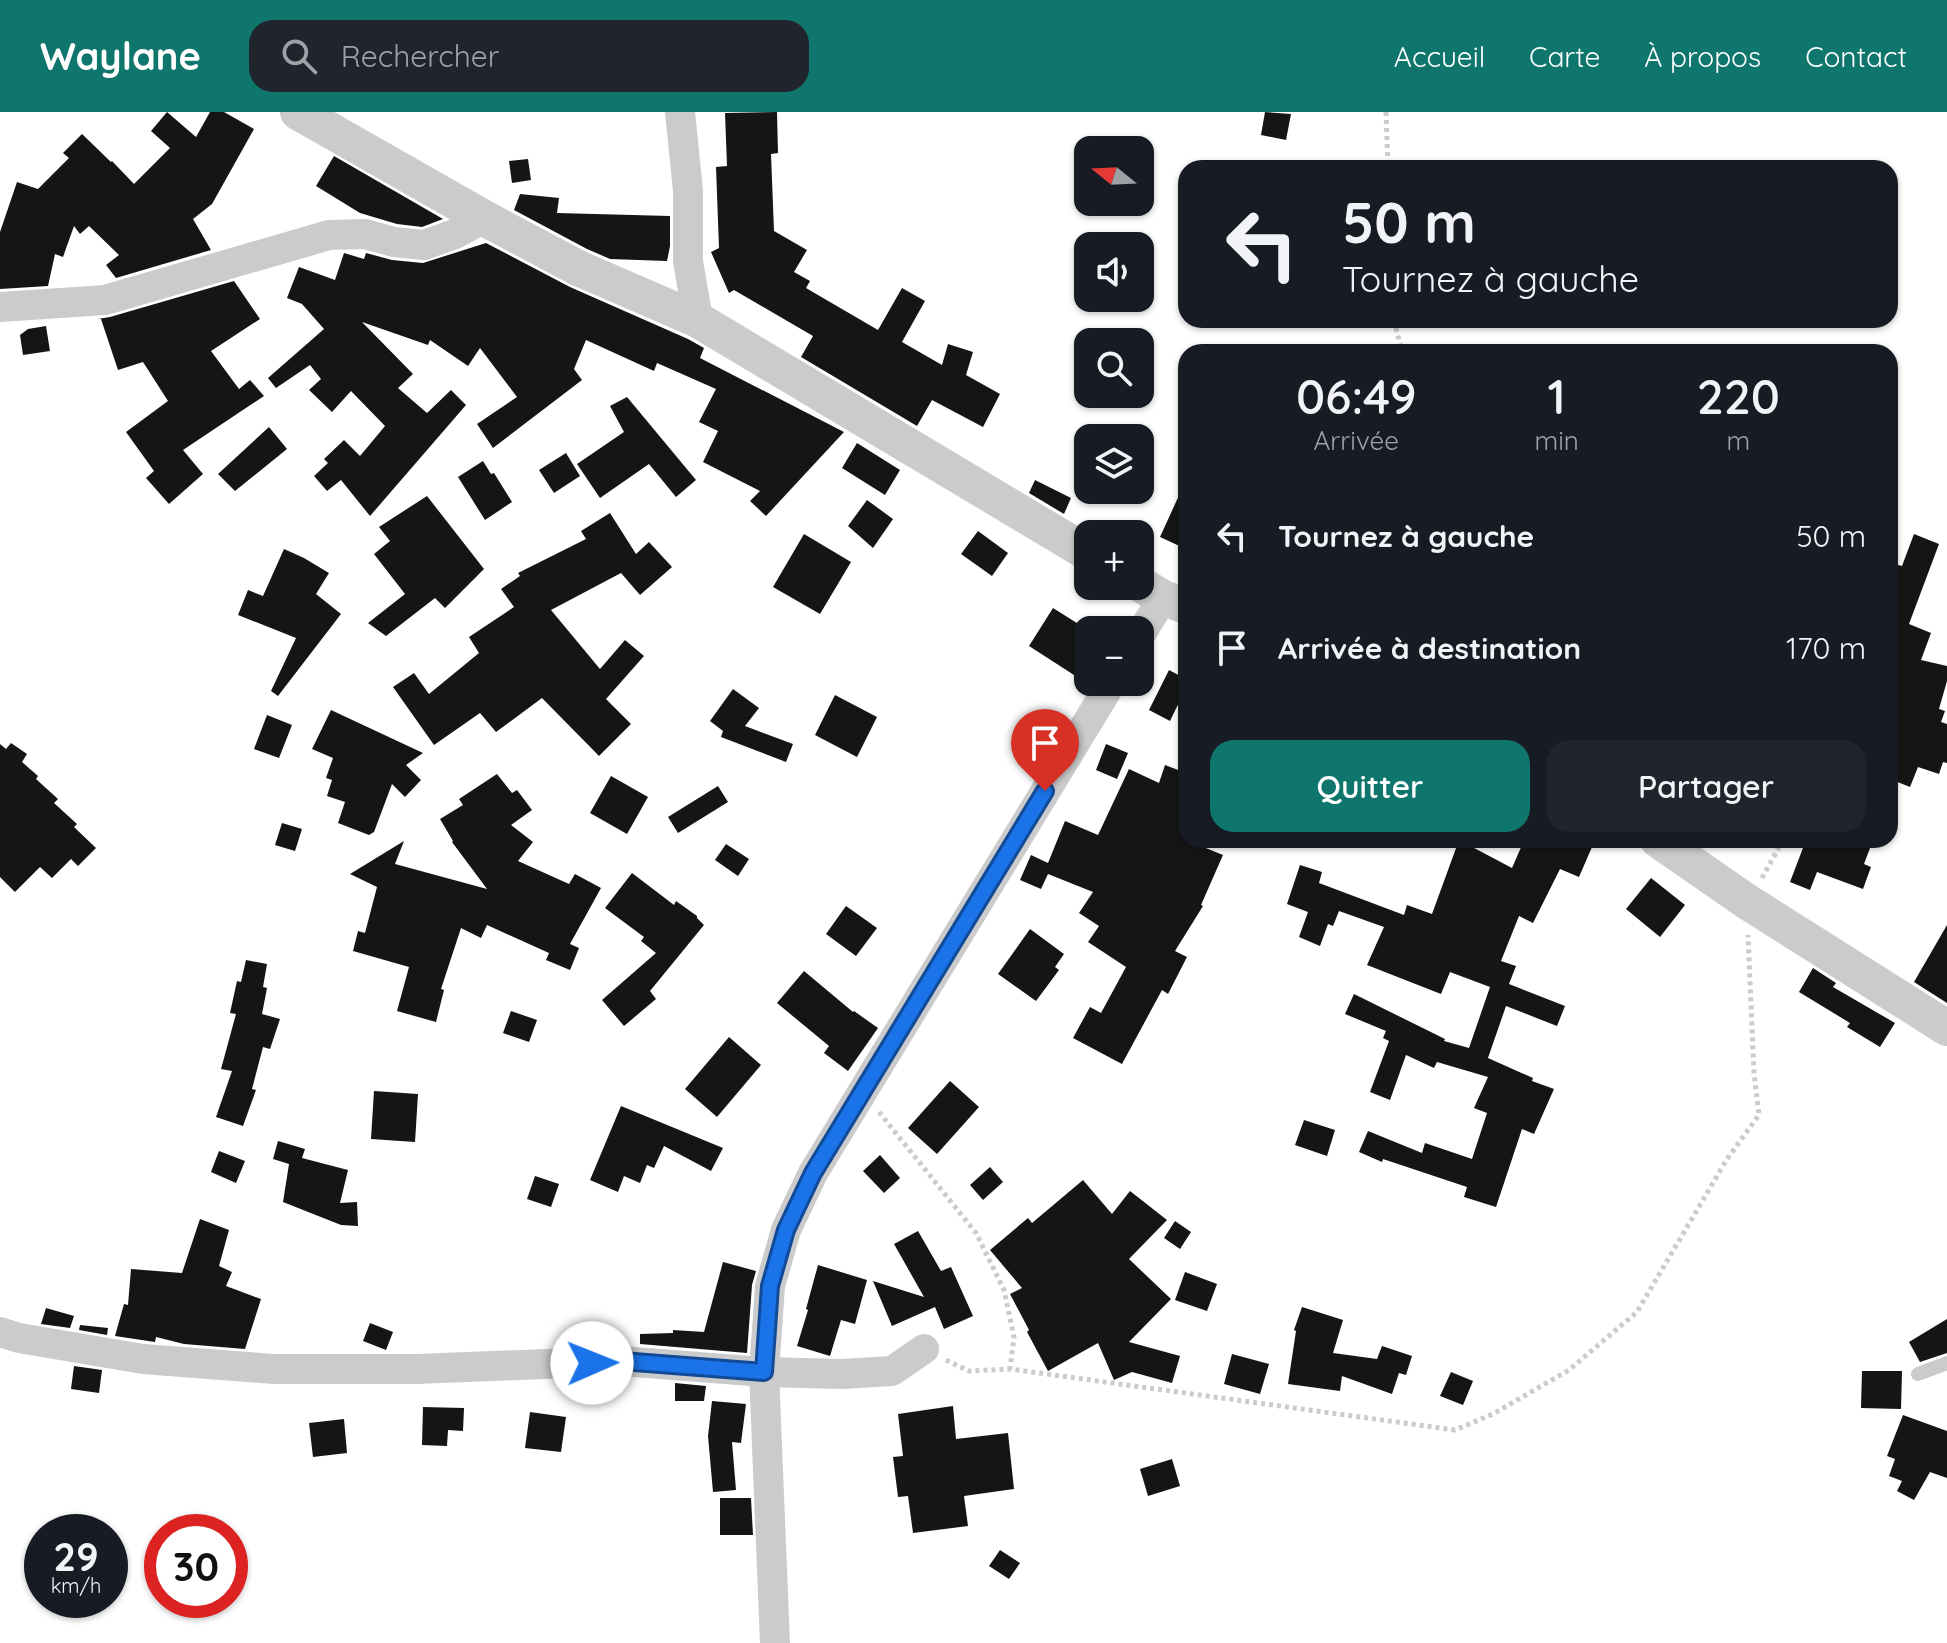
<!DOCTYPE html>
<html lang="fr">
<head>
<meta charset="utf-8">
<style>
	body { margin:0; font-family:Quicksand,sans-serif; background:#20242c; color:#f1f3f6; height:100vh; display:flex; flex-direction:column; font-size:30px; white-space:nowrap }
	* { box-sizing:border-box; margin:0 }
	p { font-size:26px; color:#9ea1a6 }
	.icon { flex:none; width:44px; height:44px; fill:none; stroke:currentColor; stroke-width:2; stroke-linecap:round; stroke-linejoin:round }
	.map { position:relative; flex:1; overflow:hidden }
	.drawer { position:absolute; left:1178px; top:232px; width:720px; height:504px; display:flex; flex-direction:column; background:#171b24; border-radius:24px; box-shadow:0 2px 6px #0004 }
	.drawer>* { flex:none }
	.banner { position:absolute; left:1178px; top:48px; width:720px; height:168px; border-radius:24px; box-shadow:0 2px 6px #0004; background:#171b24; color:#f1f3f6; overflow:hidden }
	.needle { width:52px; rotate:288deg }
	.controls { position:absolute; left:1074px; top:24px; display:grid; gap:16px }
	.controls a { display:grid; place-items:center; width:80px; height:80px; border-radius:16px; background:#171b24; box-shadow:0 2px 6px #0004; font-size:40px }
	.speed { position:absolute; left:24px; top:1402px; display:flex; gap:16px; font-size:40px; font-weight:700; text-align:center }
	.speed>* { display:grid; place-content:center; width:104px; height:104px; border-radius:50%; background:#171b24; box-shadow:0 2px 6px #0004; line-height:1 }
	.speed small { font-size:20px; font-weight:400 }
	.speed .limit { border:12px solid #d22; background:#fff; color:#111 }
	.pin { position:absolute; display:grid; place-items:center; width:68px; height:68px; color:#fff; margin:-82px -34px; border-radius:50% 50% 50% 0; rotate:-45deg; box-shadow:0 0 8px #0007 }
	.pin .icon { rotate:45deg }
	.me { position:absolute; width:88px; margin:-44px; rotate:89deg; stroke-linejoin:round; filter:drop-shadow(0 0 6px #0008) }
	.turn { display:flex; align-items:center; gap:28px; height:168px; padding:0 32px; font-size:36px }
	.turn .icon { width:104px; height:104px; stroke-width:2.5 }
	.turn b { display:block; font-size:56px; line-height:68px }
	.eta { display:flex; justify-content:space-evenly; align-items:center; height:136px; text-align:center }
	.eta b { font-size:48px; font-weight:600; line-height:56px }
	.button { display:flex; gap:16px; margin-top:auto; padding:16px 32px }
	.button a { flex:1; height:92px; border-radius:24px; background:#0f766e; color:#fff; font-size:32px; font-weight:600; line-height:92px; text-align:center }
	.button a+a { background:#20242c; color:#f1f3f6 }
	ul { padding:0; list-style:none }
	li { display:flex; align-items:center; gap:24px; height:112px; padding:0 32px }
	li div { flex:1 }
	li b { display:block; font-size:30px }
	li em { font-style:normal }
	header { display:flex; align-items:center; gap:48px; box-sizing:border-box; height:112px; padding:0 40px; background:#0f766e; color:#fff }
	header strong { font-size:38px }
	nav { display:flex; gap:44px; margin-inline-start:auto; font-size:28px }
	.search { width:560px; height:72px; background:#20242c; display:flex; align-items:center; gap:20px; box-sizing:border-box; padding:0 28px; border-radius:24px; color:#9ea1a6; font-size:30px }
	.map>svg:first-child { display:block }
	.building { fill:#151515 }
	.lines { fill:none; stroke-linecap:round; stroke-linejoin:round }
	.path { stroke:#cbcbcb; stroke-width:5; stroke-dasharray:4 4; stroke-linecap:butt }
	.service { stroke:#cbcbcb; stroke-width:14 }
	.minor { stroke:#cbcbcb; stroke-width:30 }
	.tertiary { stroke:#cbcbcb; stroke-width:36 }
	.route-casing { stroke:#114b97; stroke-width:20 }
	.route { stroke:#1a73e8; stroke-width:14 }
</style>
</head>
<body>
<header>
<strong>Waylane</strong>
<div class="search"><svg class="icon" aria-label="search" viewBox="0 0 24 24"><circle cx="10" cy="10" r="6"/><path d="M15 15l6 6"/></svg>Rechercher</div>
<nav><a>Accueil</a><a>Carte</a><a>À propos</a><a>Contact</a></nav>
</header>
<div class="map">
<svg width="1947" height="1531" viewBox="0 0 1947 1531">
	<rect width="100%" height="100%" fill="#fff"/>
	<g class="building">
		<path d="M167 0 196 25 210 0H224L254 17 212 92 193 107 211 138 116 166 106 153 119 143 89 114 80 122 74 114 63 145 55 142 48 174 0 177V120L17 70 38 77 69 46 63 41 82 22 111 50 112 49 134 72 170 36 151 19Z"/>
		<path d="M777 0 778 41 771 42 774 119 807 138 794 160 810 169 806 176 878 218 902 176 925 189 902 230 942 253 948 232 973 240 966 263 1000 282 983 315 932 288 917 314 801 245 813 224 734 178 729 181 711 140 719 136 716 55 727 54 725 1Z"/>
		<path d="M1265 0 1291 2 1286 28 1261 23Z"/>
		<path d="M334 44 443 107 422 115 397 112 360 101 316 74Z"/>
		<path d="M528 47 531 68 512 71 509 49Z"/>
		<path d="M520 82 559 86 557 101 670 104V134L667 149 610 147 587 137 514 98Z"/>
		<path d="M486 131 570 175 688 227 704 236 700 246 844 320 766 404 750 389 760 379 703 350 718 319 699 310 716 277 657 251 654 259 586 228 574 257 582 268 493 336 477 312 517 285 480 236 468 254 430 228 428 233 362 210 413 262 398 276 427 301 451 278 466 293 370 404 341 368 327 379 314 364 328 351 324 347 344 328 360 344 385 314 351 279 332 300 309 278 321 267 310 253 276 276 268 266 324 217 302 192 287 186 299 155 335 168 344 141 364 147 366 141 392 148 423 151Z"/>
		<path d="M234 169 260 207 211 239 239 277 250 268 264 284 183 338 203 362 169 392 146 366 154 359 126 320 168 289 143 250 118 258 101 207H98L110 205Z"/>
		<path d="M46 214 50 239 23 243 20 223 28 217Z"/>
		<path d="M627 285 696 368 676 385 649 352 600 386 577 352 624 320 610 294Z"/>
		<path d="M269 315 287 337 235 379 218 362Z"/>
		<path d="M857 331 900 358 885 383 842 356Z"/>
		<path d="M566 341 580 364 554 381 539 358Z"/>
		<path d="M483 349 491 362 494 361 512 390 485 408 458 365Z"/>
		<path d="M1035 368 1071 386 1064 402 1029 381Z"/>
		<path d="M1186 368V437L1160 425Z"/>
		<path d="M427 384 484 457 445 496 435 486 386 524 368 511 405 482 374 442 390 429 379 415Z"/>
		<path d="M867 388 893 407 873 436 848 414Z"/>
		<path d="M610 401 636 442 649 430 672 455 640 483 621 461 551 498 600 557 625 528 644 544 606 587 631 612 599 644 542 586 496 620 480 601 434 633 393 575 414 561 429 582 479 541 469 525 514 495 501 477 520 464 518 461 586 427 581 419Z"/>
		<path d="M978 419 1008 441 992 464 961 442Z"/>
		<path d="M804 422 851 450 820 502 773 475Z"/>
		<path d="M1914 422 1939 432 1909 512 1931 521 1921 548 1947 554V569L1939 597 1945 599 1941 610 1947 612V651L1943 650 1939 662 1918 655 1910 675 1890 667V474L1898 453 1902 454Z"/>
		<path d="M284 437 304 446 329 461 316 482 341 502 278 584 271 579 296 526 238 503 248 478 263 484Z"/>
		<path d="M1053 496 1088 518V541L1074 563 1029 534Z"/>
		<path d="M1169 558 1186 567V576L1170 609 1149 598Z"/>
		<path d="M733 577 759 596 745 614 793 632 786 650 721 625 723 619 710 609Z"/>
		<path d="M835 583 877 605 857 645 815 623Z"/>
		<path d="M331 598 423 641 406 653 421 668 405 685 392 672 374 720 369 723 338 711 345 690 327 684 332 668 326 666 333 646 312 637Z"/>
		<path d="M267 603 292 613 279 646 254 637Z"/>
		<path d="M11 631 27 642 22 650 38 664 36 667 58 687 54 691 77 712 74 715 96 736 78 754 71 747 52 766 40 755 15 780 0 765V632L6 637Z"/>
		<path d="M1106 632 1128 641 1117 667 1096 658Z"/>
		<path d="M1165 653 1186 661V728L1223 743 1201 793 1203 794 1175 839 1187 845 1168 882 1162 878 1122 952 1073 926 1090 895 1101 901 1126 855 1088 830 1099 814 1079 801 1093 780 1048 762 1041 777 1020 768 1031 743 1048 751 1065 709 1098 723 1129 657 1159 671Z"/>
		<path d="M497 662 512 681 517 678 532 698 511 713 533 730 518 749 569 772 575 762 601 776 570 832 579 836 570 858 546 848 549 841 487 813 481 826 461 816 441 877 444 878 436 910 397 899 409 855 353 839 358 819 365 821 377 775 350 762 404 729 395 752 487 777 452 730 453 729 440 707 463 693 459 687Z"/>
		<path d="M611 664 648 685 627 722 590 701Z"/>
		<path d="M718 674 728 690 678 721 668 705Z"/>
		<path d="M282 711 302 717 295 739 275 733Z"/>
		<path d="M1459 728 1512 756 1522 733H1524L1527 728H1578L1592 735 1579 765 1560 757 1533 811 1519 804 1501 849 1516 854 1509 872 1565 894 1557 914 1506 894 1488 946 1533 966 1532 969 1554 977 1534 1022 1522 1017 1496 1095 1464 1085 1467 1075 1383 1047 1382 1050 1359 1040 1368 1019 1422 1041 1425 1031 1472 1047 1487 1001 1474 996 1488 965 1437 950 1434 956 1406 943 1390 988 1370 980 1389 929 1383 926 1386 919 1345 902 1354 882 1445 927 1444 929 1469 936 1490 875 1450 860 1441 882 1367 853 1384 815 1339 799 1333 814 1328 812 1320 834 1299 825 1308 800 1287 792 1300 753 1322 760 1319 771 1404 803 1407 793 1432 802Z"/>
		<path d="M1806 728H1873L1864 752 1871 755 1863 777 1817 760 1810 778 1790 770Z"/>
		<path d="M726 732 749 747 738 764 715 748Z"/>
		<path d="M632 761 674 793 676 789 697 804V806L704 813 650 879 656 887 624 914 602 888 656 841 641 829 644 825 605 796Z"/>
		<path d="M1651 766 1685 793 1660 825 1626 797Z"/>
		<path d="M846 794 877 816 856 844 826 822Z"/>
		<path d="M1947 813V891L1914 870Z"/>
		<path d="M1030 817 1064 842 1055 855 1059 858 1036 889 998 862Z"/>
		<path d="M246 848 267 852 263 875 267 876 262 902 280 907 270 937 263 935 252 977 256 978 243 1014 216 1005 232 959 221 957 236 902 230 901 237 869 241 870Z"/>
		<path d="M1813 856 1836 871 1833 875 1895 911 1880 935 1847 915 1850 911 1799 880Z"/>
		<path d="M804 859 853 900 854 899 878 916 848 959 824 941 829 934 777 891Z"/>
		<path d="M511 899 537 908 529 930 503 921Z"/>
		<path d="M729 925 761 953 717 1005 685 977Z"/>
		<path d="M950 969 979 995 937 1042 908 1016Z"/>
		<path d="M374 979 418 982 415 1030 371 1027Z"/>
		<path d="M621 994 723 1036 711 1059 664 1034 654 1056 647 1053 640 1071 624 1064 618 1080 590 1068Z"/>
		<path d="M1304 1008 1335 1018 1327 1044 1295 1033Z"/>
		<path d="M278 1029 305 1037 302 1046 348 1058 340 1091 357 1090 358 1114 341 1113 283 1090 289 1052 273 1047Z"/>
		<path d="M219 1039 245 1049 236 1071 211 1060Z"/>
		<path d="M880 1043 900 1066 884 1081 863 1059Z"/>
		<path d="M990 1055 1003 1070 983 1088 970 1073Z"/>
		<path d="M535 1064 559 1072 551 1095 527 1087Z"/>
		<path d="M1083 1068 1112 1102 1130 1079 1167 1108 1129 1147 1171 1187 1129 1230 1180 1244 1172 1271 1132 1260 1114 1268 1098 1231 1048 1259 1027 1220 1029 1218 1010 1182 1022 1176 990 1138 1028 1106 1032 1111Z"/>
		<path d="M200 1107 229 1118 219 1154 232 1160 226 1174 261 1187 245 1237 184 1232 156 1225 155 1230 115 1224 124 1192 128 1193 131 1157 182 1161Z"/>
		<path d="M1175 1109 1191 1120 1180 1137 1164 1126Z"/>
		<path d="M918 1119 941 1159 951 1155 973 1204 944 1217 935 1195 892 1214 873 1169 924 1185 894 1132Z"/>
		<path d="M723 1150 756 1159 752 1173 747 1241 640 1232V1222L673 1221V1218L704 1220Z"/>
		<path d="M818 1153 867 1168 855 1212 841 1208 830 1244 797 1234 808 1198 806 1197Z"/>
		<path d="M1185 1160 1217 1172 1207 1199 1175 1188Z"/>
		<path d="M1302 1195 1343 1208 1333 1241 1377 1247 1382 1234 1412 1244 1406 1263 1399 1261 1392 1282 1342 1264 1340 1279 1288 1272 1296 1219 1294 1218Z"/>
		<path d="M46 1196 74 1204 70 1216 41 1212Z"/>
		<path d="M1947 1207V1241L1920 1250 1909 1230Z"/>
		<path d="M370 1211 393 1220 386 1238 363 1229Z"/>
		<path d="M80 1213 108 1216 107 1223 79 1218Z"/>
		<path d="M1232 1242 1269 1252 1260 1282 1224 1272Z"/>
		<path d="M74 1254 102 1258 99 1281 71 1277Z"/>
		<path d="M1862 1259H1902L1901 1297 1861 1296Z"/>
		<path d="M1451 1260 1473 1269 1463 1293 1440 1284Z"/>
		<path d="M675 1271 706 1274 704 1289H675Z"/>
		<path d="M712 1289 746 1292 741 1331 732 1330 736 1378 713 1380 708 1324Z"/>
		<path d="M953 1294 956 1327 1008 1321 1014 1377 964 1384 968 1414 913 1421 908 1384 898 1385 893 1345 903 1344 898 1302Z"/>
		<path d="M423 1295 464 1296 463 1319 448 1318 447 1334 422 1333Z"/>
		<path d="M530 1300 566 1305 561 1340 525 1336Z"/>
		<path d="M1903 1303 1947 1319V1366L1930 1360 1914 1388 1897 1379 1902 1369 1889 1364 1895 1347 1887 1344Z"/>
		<path d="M344 1307 347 1341 313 1345 309 1311Z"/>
		<path d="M1172 1347 1180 1374 1148 1384 1140 1357Z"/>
		<path d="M720 1386H751L753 1423H720Z"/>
		<path d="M1000 1438 1020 1451 1009 1467 989 1454Z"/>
	</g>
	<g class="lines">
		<g class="path">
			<path d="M1386 0 1388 56"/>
			<path d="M1394 208 1402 240"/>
			<path d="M1762 766 1778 737 1776 728"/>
			<path d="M879 1000 976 1121 1004 1178 1014 1225 1010 1257"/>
			<path d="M946 1248 969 1259 1010 1257 1455 1318 1493 1302 1569 1258 1637 1200 1727 1047 1759 1003 1754 961 1748 823"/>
		</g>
		<path class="service" d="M1918 1262 1947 1251"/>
		<g class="minor">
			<path d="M680 0 688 79V149L698 208"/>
			<path d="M0 195 105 188 329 123 365 122 394 130 424 133 455 122 484 106"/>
			<path d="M1140 523 1163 486"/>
			<path d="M0 1220 19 1226 143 1247 274 1257H417L621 1249 764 1260 842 1262 892 1259 924 1237"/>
			<path d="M775 1531 764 1260 770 1174 786 1118 813 1061 1112 570"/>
		</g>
		<g class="tertiary">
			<path d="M298 0 484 106 578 156 698 208 1088 441"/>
			<path d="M1140 472 1163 486 1186 494"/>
			<path d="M1658 728 1746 789 1947 916"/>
		</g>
	</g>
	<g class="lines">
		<defs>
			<path id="route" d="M592 1251 621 1249 764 1260 770 1174 786 1118 813 1061 1045 679"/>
		</defs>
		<use href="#route" class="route-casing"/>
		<use href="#route" class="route"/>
	</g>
</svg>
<div class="controls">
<a><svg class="needle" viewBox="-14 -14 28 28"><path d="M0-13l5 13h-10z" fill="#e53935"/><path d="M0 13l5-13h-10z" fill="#9ea1a6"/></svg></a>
<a><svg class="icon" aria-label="sound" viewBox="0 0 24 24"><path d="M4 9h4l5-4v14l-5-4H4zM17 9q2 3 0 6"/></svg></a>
<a><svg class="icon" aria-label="search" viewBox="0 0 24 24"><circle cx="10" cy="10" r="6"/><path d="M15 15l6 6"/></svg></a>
<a><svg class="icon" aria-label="layers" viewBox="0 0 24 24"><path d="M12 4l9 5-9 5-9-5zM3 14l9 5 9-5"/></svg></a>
<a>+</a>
<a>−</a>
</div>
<div class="speed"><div>29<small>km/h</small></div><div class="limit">30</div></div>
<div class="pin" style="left:1045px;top:679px;background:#d93025"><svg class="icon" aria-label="arrive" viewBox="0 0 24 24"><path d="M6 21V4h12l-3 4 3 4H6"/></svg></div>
<svg class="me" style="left:592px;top:1251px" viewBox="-20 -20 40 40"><circle r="19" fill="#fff"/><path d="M0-13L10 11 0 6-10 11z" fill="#1a73e8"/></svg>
<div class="banner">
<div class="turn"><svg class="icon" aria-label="left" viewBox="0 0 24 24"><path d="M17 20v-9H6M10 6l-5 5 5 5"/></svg><div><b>50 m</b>Tournez à gauche</div></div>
</div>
<section class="drawer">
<div class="eta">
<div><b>06:49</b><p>Arrivée</p></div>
<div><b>1</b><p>min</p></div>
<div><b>220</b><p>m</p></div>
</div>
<ul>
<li><svg class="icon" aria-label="left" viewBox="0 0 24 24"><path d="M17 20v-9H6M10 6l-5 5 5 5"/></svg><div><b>Tournez à gauche</b></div><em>50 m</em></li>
<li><svg class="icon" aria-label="arrive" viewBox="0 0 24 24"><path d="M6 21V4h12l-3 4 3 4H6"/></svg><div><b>Arrivée à destination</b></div><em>170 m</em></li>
</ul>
<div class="button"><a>Quitter</a><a>Partager</a></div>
</section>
</div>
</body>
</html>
